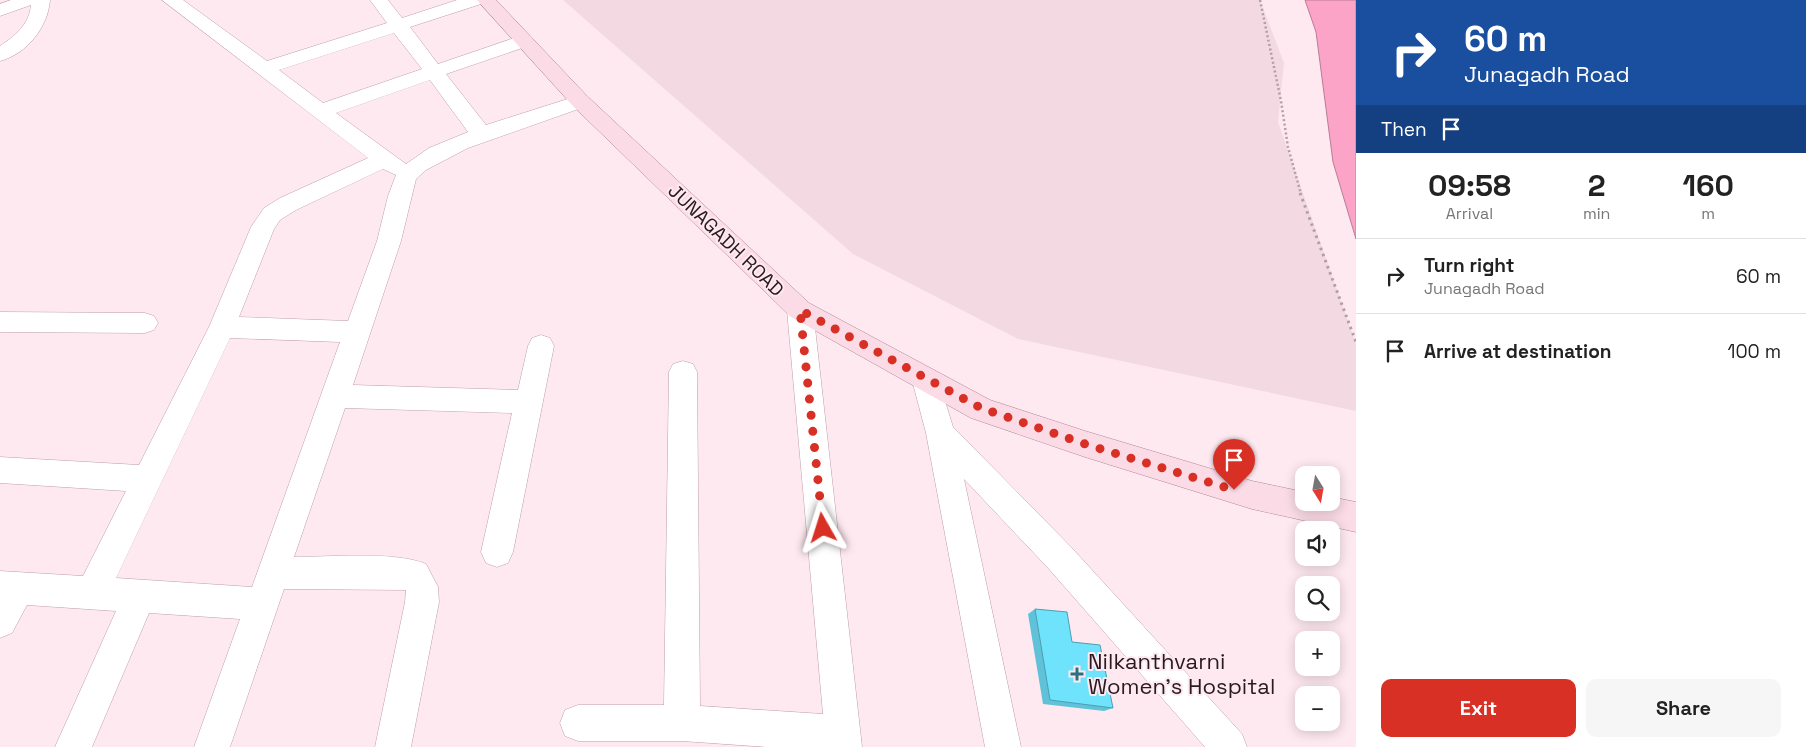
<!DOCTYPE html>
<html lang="en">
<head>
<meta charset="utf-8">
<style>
	body { margin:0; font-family:"Space Grotesk",sans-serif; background:#f6f6f6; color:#222; height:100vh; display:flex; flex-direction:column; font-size:19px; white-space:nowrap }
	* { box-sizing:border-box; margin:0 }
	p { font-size:16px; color:#767676 }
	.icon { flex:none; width:28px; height:28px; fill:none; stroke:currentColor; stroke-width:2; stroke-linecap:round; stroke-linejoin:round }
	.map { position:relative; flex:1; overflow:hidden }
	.sheet { display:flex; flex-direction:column; background:#fff; width:450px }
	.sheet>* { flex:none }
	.guide { background:#1a4fa0; color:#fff; overflow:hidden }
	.needle { width:32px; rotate:169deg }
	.tools { position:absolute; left:1295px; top:466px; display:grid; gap:10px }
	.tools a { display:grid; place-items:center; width:45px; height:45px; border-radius:10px; background:#fff; box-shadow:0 2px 12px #0003; font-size:25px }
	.pin { position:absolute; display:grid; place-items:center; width:42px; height:42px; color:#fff; margin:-51px -21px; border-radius:50% 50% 50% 0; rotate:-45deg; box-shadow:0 0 5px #0007 }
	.pin .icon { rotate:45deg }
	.me { position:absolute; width:55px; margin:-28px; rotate:354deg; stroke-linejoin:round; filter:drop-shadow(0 0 4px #0008) }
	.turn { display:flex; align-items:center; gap:18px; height:105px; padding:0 25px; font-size:22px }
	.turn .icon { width:65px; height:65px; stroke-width:2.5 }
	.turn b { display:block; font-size:35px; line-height:42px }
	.then { display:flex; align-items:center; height:48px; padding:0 25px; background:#0003; gap:10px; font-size:19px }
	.eta { display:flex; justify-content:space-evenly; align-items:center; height:85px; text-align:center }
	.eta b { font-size:30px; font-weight:700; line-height:35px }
	.action { display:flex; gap:10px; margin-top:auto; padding:10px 25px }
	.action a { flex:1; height:58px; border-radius:10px; background:#d93025; color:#fff; font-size:20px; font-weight:700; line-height:58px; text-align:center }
	.action a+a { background:#f6f6f6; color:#222 }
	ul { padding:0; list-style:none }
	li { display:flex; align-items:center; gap:15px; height:75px; padding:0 25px; border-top:1px solid #e0e0e0 }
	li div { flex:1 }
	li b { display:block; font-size:19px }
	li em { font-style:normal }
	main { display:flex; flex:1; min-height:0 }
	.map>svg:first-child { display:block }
	.built { fill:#f3d9e2 }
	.water { fill:#fba4c7; stroke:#bc7b95 }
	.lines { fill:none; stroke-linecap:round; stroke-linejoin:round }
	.minor-casing { stroke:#be9eaa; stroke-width:1 }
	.major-casing { stroke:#ae8896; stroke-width:1 }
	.path-far1 { stroke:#b29fa6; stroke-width:2.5; stroke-dasharray:2 2.5; stroke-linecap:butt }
	.path { stroke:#b29fa6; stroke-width:3; stroke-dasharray:2.5 4; stroke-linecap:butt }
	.minor { fill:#fff; fill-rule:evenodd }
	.major { fill:#fadbe6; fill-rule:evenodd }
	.wall { fill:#5fc2d9 }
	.building { fill:#6fe2fc; stroke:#4e9eb0 }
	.route { stroke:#d93025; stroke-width:9; stroke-dasharray:0 16.2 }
	.poi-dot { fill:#2b707f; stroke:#ffe9f1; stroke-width:2 }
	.labels { text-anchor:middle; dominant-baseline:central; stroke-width:4; stroke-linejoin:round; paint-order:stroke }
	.street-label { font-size:19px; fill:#281b20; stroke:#ffe9f1 }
	.near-poi-label { font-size:22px; fill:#281b20; stroke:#ffe9f1; text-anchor:start }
</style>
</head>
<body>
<main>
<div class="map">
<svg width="1356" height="747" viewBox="0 0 1356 747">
	<rect width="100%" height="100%" fill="#ffe9f1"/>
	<path class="built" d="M563 0H1260L1284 63 1278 122 1356 344V411L1018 339 853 254Z"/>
	<path class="water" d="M1305 0H1356V239L1333 162 1316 32Z"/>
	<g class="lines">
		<defs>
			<g id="minor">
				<path d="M11 0H50C48 27 27 54 0 61V46C15 36 29 25 31 5L0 16V4Z"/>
				<path d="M162 0H183L267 61 387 23 370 0H388L402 18 457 0H484L481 4 410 27 438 64 517 37 524 35 531 37 534 41 531 45 446 74 486 125 580 95 587 96 590 101 587 106 468 148 426 170 416 179 401 241 353 385 518 390 528 346 532 338 541 335 550 338 554 346 513 552 508 563 497 567 486 563 481 552 512 413 345 408 294 557C330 557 395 551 426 564L438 587 439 602 411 747H375L405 602 406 590 284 589 230 747H194L240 619 149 613 92 747H55L116 611 27 605 12 633 0 638V571L83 576 126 491 0 483V457L139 465 209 327 251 227 264 208 280 198 368 158ZM394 33 422 69 323 103 279 70ZM430 80 468 132 429 148 406 164 336 113ZM383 169 396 175 388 196 377 241 348 321 239 317 274 229 280 220 296 210ZM230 338 340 342 252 587 116 578Z"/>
				<path d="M800 300 809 303 813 310 862 747H767L682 741H578L565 736 560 723 565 710 578 705H664L669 372 673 364 683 361 693 364 697 372 700 706 823 714 787 310 791 303Z"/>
				<path d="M0 312 145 313 154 316 158 323 154 330 145 333 0 332Z"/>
				<path d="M926 368 936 372 953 427 1071 547 1242 734 1247 747H1205L1049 569 964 479 1021 747H985L926 433 912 380 916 372Z"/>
			</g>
			<path id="major" d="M477 0H496L587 96 809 303 990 400 1085 431 1252 481 1304 492V502H1331V497L1356 502V532L1252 509 1085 457 971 418 791 317 573 106Z"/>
		</defs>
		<use href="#minor" class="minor-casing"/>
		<use href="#major" class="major-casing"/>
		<path class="path-far1" d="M1260 0 1281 101 1288 147 1301 194"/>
		<path class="path" d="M1300 193 1356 342"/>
		<use href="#minor" class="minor"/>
		<use href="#major" class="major"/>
	</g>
	<path class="wall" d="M1035 609 1072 642 1113 708 1104 711 1043 704 1028 614Z"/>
	<path class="building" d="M1035 609 1067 612 1072 642 1100 645 1113 708 1050 700Z"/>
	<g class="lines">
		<path class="route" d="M823 528 800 310 981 408 1085 444 1234 490"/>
	</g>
	<path class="poi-dot" d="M1074.5 666.5h5v5h5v5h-5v5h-5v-5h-5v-5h5z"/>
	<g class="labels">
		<g class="street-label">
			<text transform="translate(726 240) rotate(44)">JUNAGADH ROAD</text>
		</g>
		<g class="near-poi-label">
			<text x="1088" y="661">Nilkanthvarni<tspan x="1088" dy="25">Women's Hospital</tspan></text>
		</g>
	</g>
</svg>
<div class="tools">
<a><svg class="needle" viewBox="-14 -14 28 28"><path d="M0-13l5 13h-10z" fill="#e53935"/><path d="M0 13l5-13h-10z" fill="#767676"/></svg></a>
<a><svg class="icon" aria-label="sound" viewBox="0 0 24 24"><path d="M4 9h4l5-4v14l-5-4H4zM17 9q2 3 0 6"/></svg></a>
<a><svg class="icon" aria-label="search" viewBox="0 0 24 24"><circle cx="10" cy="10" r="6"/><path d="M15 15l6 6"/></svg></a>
<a>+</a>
<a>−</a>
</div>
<div class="pin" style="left:1234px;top:490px;background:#d93025"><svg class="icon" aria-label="arrive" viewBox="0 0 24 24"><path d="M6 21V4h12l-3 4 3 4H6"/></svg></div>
<svg class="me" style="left:823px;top:528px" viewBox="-20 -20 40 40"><path d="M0-17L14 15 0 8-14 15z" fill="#d93025" stroke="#fff" stroke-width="4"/></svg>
</div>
<section class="sheet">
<div class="guide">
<div class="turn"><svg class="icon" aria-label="right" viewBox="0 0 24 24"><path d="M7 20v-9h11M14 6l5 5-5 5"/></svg><div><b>60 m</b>Junagadh Road</div></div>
<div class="then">Then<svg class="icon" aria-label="arrive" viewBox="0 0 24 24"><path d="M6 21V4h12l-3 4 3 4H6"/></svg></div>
</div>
<div class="eta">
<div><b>09:58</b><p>Arrival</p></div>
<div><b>2</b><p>min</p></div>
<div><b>160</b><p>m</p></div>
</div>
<ul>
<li><svg class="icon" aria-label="right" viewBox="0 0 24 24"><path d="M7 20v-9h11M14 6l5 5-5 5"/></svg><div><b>Turn right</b><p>Junagadh Road</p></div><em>60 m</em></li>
<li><svg class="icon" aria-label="arrive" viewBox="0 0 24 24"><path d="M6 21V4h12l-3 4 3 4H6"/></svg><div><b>Arrive at destination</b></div><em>100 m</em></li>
</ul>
<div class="action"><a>Exit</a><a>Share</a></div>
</section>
</main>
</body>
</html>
